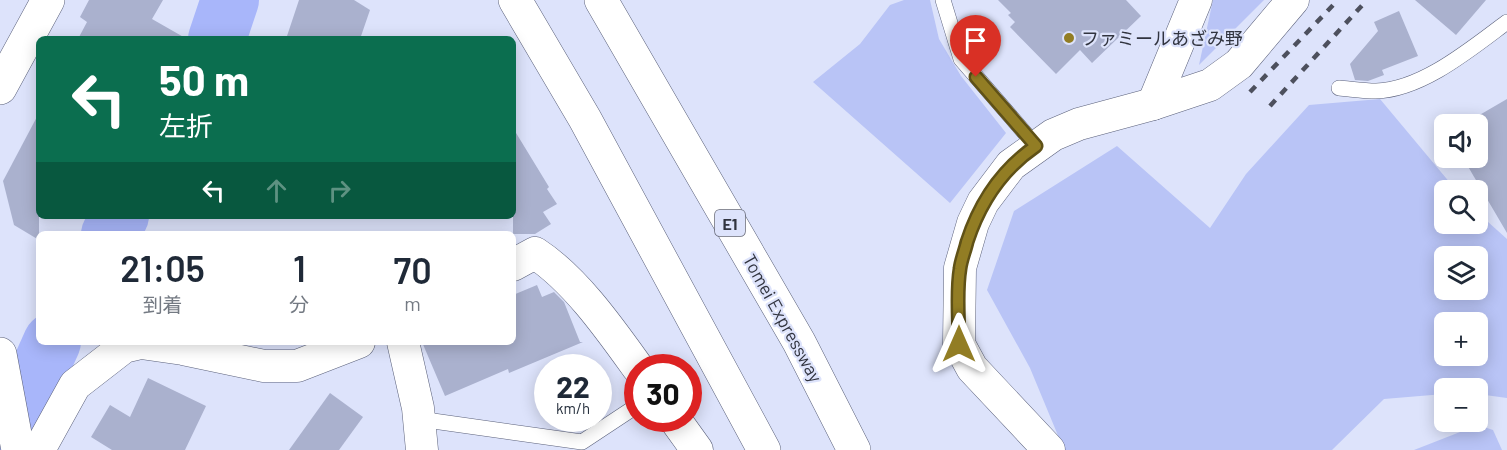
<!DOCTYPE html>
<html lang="ja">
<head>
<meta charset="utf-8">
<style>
	body { margin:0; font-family:Barlow,"Noto Sans JP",sans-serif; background:#f6f6f7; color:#1f2937; height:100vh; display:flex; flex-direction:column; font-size:22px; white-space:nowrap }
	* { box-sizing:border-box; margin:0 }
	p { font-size:20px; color:#747a83 }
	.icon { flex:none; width:33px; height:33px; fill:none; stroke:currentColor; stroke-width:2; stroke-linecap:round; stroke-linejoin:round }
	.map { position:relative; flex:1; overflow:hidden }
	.details { position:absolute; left:36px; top:231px; width:480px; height:114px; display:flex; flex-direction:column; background:#fff; border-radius:9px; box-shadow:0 3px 15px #0003 }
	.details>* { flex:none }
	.banner { position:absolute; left:36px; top:36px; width:480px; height:183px; border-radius:9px; box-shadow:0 3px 15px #0003; background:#0b6e4f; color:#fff; overflow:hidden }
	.fabs { position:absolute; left:1434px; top:114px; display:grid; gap:12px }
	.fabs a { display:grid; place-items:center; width:54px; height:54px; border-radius:9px; background:#fff; box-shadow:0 3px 15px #0003; font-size:30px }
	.speed { position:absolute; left:534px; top:354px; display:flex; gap:12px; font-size:30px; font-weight:700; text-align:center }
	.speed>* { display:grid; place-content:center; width:78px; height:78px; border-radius:50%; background:#fff; box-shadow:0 3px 15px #0003; line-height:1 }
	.speed small { font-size:15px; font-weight:400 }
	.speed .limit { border:9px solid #d22; background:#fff; color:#111 }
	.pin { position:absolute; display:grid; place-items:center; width:51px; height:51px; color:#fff; margin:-62px -26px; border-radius:50% 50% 50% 0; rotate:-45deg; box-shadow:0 0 6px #0007 }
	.pin .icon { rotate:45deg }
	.me { position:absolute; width:66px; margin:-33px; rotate:0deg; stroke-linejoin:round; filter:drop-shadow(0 0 4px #0008) }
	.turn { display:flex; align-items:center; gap:21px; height:126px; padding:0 24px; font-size:27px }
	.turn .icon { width:78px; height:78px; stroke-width:2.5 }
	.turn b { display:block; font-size:42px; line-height:51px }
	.lanes { display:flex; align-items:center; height:57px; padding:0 24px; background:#0003; justify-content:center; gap:30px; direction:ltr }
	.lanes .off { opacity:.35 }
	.eta { display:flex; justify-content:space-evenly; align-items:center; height:102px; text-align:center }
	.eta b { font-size:36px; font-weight:600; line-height:42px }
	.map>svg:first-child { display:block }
	.green { fill:#b9c4f6; fill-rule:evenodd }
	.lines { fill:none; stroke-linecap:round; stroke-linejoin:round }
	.river { stroke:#a8b6fa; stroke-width:58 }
	.building { fill:#aab1ce }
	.service-casing { stroke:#5b617b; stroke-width:16 }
	.minor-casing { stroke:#5b617b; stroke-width:33 }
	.tertiary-casing { stroke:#5b617b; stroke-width:34 }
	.motorway-casing { stroke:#5b617b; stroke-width:34 }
	.service { stroke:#fff; stroke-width:15 }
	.minor { stroke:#fff; stroke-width:32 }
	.tertiary { stroke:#fff; stroke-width:33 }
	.motorway { stroke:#fff; stroke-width:33 }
	.rail { stroke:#4d505d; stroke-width:4.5; stroke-dasharray:8 8; stroke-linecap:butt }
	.route-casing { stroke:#5f5117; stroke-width:15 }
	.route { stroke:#927d24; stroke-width:10 }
	.poi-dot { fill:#927d24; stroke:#dde3fb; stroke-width:2 }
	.labels { text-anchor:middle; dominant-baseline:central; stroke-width:4.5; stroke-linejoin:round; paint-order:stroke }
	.shield { fill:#dde3fb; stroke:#656877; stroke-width:1.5 }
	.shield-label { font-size:16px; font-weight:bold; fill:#31343f }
	.poi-label { font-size:18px; fill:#31343f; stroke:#dde3fb; text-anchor:start }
	.street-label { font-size:18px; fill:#31343f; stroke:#dde3fb }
</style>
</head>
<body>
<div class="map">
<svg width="1507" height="450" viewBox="0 0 1507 450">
	<rect width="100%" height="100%" fill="#dde3fb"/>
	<g class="green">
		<path d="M904 0H930L939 39 961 76 1006 133 950 203 813 82 860 44 890 5Z"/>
		<path d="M1213 0H1264L1199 65Z"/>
		<path d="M1380 99 1456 190H1444V224H1478V213L1507 239V398L1478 394V388H1444V394L1384 399 1332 450H1064L1030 368 987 290 1014 211 1117 146 1210 228 1246 174 1309 105ZM1444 256H1478V290H1444ZM1444 322H1478V356H1444Z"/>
		<path d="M1478 425 1493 430 1502 450H1414Z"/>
	</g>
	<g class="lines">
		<g class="river">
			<path d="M217 39 230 0"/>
			<path d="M110 234 120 216"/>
			<path d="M0 435 39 371 52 342"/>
		</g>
	</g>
	<g class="building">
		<path d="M89 0H163L152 19 187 39H78L87 22 80 17Z"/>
		<path d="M299 0H354L370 10 360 39H286Z"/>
		<path d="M998 0H1126L1141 16 1092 63 1080 50 1056 74 1010 27 1015 22 1008 15 1011 13Z"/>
		<path d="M1415 0H1486L1456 35Z"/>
		<path d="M1399 11 1418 56 1382 70 1384 75 1368 81 1355 80 1350 64 1378 31 1374 22Z"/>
		<path d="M1507 99V233L1463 158H1478V124H1464Z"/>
		<path d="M39 113V240L14 225 3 181Z"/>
		<path d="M513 128 549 187 547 189 557 204 543 212 551 224 535 234H513Z"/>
		<path d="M537 285 542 297 554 292 564 302 580 342H583L509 373 508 369 445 396 422 342H513V295Z"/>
		<path d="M148 378 206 406 185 450H112L91 437 110 405 130 417Z"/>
		<path d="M330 393 363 417 339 450H289Z"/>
	</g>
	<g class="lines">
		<defs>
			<g id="service">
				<path d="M943 0 961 59 1036 146"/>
				<path d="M1339 88C1351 89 1364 91 1376 91 1422 90 1472 48 1507 22"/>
				<path d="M419 419 582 442 638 405"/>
			</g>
			<g id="minor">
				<path d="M1153 104 1196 0"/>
				<path d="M513 265 535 253C575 279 610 329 638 368"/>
				<path d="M403 342 418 408 422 450"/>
				<path d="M674 418 697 450"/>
				<path d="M39 450 75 385 124 347 141 343 183 349 264 366H297L359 342"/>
				<path d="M1049 450 972 368 959 344 960 268 973 223 983 202 1011 165 1053 135 1079 124 1153 104 1210 85 1239 64 1293 0"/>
			</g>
			<g id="tertiary">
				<path d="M0 88 48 0"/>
				<path d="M0 354 18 450"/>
			</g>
			<g id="motorway">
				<path d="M515 0 585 119 764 450"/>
				<path d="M601 0 799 342 854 450"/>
			</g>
		</defs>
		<use href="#service" class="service-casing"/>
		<use href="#minor" class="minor-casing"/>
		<use href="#tertiary" class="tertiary-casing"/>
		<use href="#motorway" class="motorway-casing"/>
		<use href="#service" class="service"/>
		<use href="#minor" class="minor"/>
		<use href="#tertiary" class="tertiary"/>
		<use href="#motorway" class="motorway"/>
		<g class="rail">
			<path d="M1250 92 1338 0"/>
			<path d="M1270 106 1367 0"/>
		</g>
	</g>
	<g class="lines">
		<defs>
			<path id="route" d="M959 344C959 320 956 293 960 269 961 260 965 251 967 242 980 202 1001 170 1036 146L976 77"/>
		</defs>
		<use href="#route" class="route-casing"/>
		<use href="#route" class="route"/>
	</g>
	<circle class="poi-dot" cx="1069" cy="38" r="6"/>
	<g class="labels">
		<rect class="shield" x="715" y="210" width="30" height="26" rx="4.5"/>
		<g class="shield-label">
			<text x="730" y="223">E1</text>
		</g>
		<g class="poi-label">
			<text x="1081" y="38">ファミールあざみ野</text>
		</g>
		<g class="street-label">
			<text transform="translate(783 318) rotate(61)">Tomei Expressway</text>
		</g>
	</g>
</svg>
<div class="fabs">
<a><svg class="icon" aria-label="sound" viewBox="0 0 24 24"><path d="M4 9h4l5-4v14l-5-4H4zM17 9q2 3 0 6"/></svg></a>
<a><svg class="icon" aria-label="search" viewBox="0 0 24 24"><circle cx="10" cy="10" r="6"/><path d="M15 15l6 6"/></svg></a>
<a><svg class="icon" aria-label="layers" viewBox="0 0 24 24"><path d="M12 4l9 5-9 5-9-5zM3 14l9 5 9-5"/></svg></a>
<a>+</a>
<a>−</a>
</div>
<div class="speed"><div>22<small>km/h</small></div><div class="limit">30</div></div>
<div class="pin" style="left:976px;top:77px;background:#d93025"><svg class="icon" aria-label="arrive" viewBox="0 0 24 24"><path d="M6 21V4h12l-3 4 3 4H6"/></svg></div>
<svg class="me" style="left:959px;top:344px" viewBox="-20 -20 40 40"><path d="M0-17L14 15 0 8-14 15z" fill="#927d24" stroke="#fff" stroke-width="4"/></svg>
<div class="banner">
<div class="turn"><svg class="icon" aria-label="left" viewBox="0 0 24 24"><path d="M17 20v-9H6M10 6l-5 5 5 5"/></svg><div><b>50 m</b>左折</div></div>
<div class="lanes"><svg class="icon" aria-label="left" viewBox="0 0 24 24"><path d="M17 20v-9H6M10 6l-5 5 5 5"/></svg><svg class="icon off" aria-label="ahead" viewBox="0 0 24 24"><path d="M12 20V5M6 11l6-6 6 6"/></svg><svg class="icon off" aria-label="right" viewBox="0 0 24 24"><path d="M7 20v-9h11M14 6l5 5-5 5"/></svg></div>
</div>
<section class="details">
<div class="eta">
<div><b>21:05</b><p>到着</p></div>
<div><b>1</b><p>分</p></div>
<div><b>70</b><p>m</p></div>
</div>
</section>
</div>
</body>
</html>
